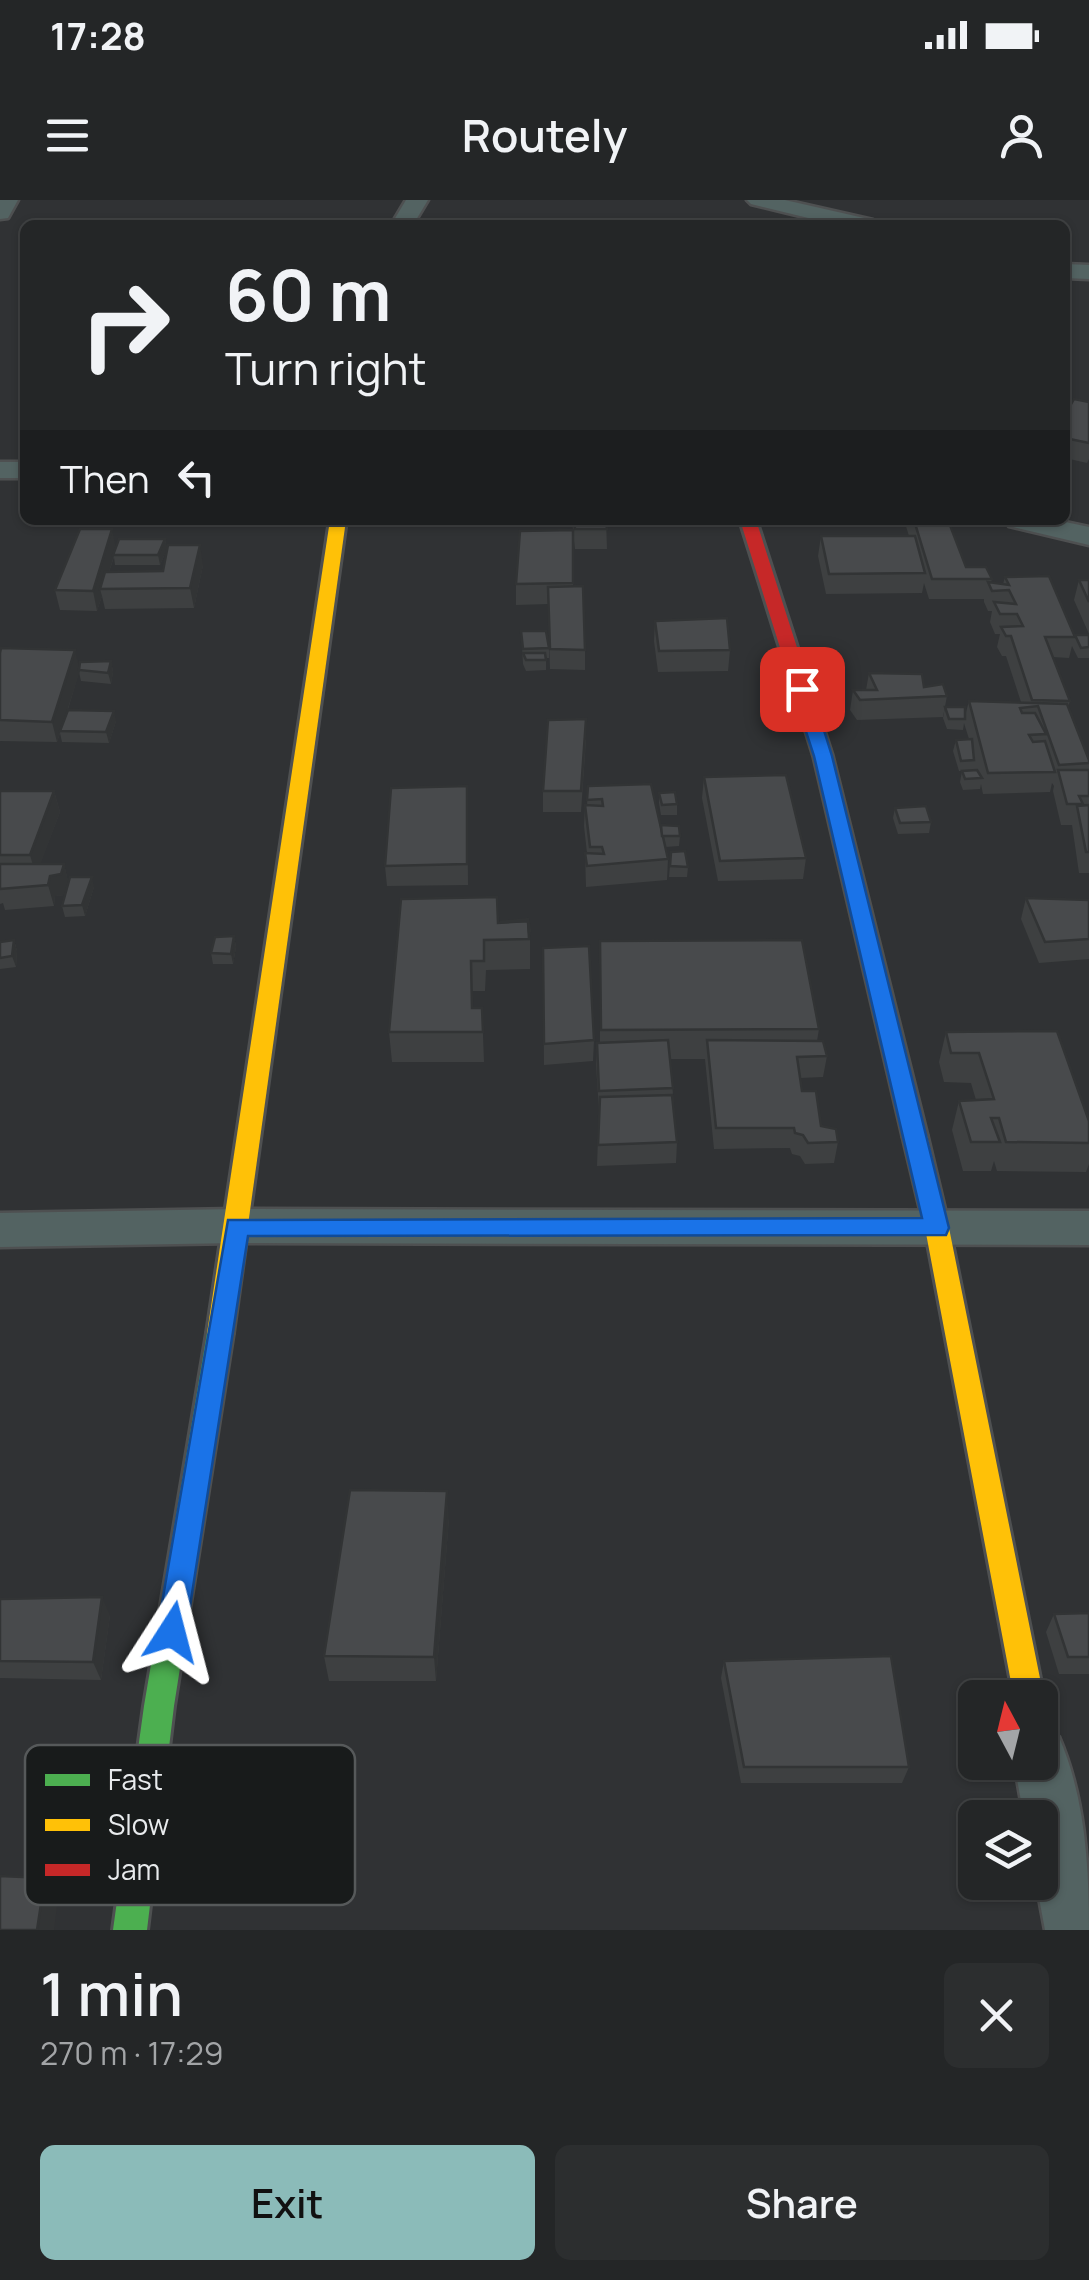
<!DOCTYPE html>
<html lang="en">
<head>
<meta charset="utf-8">
<style>
	body { margin:0; font-family:Manrope,sans-serif; background:#2c2e2f; color:#f1f3f6; height:100vh; display:flex; flex-direction:column; font-size:38px; white-space:nowrap }
	* { box-sizing:border-box; margin:0 }
	p { font-size:32px; color:#a3a5a7 }
	.icon { flex:none; width:55px; height:55px; fill:none; stroke:currentColor; stroke-width:2; stroke-linecap:round; stroke-linejoin:round }
	.map { position:relative; height:1730px; overflow:hidden }
	.panel { display:flex; flex-direction:column; background:#242627; flex:1 }
	.panel>* { flex:none }
	.hud { position:absolute; left:20px; top:20px; width:1050px; height:305px; border-radius:15px; box-shadow:0 2px 8px #0004,0 0 0 2px #414344; background:#242627; color:#f1f3f6; overflow:hidden }
	.needle { width:65px; rotate:353deg }
	.fabs { position:absolute; left:958px; top:1480px; display:grid; gap:20px }
	.fabs a { display:grid; place-items:center; width:100px; height:100px; border-radius:15px; background:#242627; box-shadow:0 2px 8px #0004,0 0 0 2px #414344; font-size:50px }
	.pin { position:absolute; display:grid; place-items:center; width:85px; height:85px; color:#fff; margin:-42px; border-radius:20px; box-shadow:0 5px 15px #0006 }
	.me { position:absolute; width:110px; margin:-55px; rotate:9deg; stroke-linejoin:round; filter:drop-shadow(0 0 8px #0008) }
	.turn { display:flex; align-items:center; gap:35px; height:210px; padding:0 40px; font-size:45px }
	.turn .icon { width:130px; height:130px; stroke-width:2.5 }
	.turn b { display:block; font-size:70px; line-height:85px }
	.then { display:flex; align-items:center; height:95px; padding:0 40px; background:#0003; gap:20px; font-size:38px }
	.round { display:grid; place-items:center; flex:none; width:105px; height:105px; border-radius:15px; background:#2c2e2f }
	.summary { display:flex; align-items:center; justify-content:space-between; height:170px; padding:0 40px }
	h1 { font-size:60px; font-weight:600; line-height:75px }
	.button { display:flex; gap:20px; margin-top:auto; padding:20px 40px }
	.button a { flex:1; height:115px; border-radius:15px; background:#8bbbb9; color:#111; font-size:40px; font-weight:600; line-height:115px; text-align:center }
	.button a+a { background:#2c2e2f; color:#f1f3f6 }
	.status { display:flex; justify-content:space-between; align-items:center; height:70px; padding:0 50px; background:#242627; direction:ltr }
	.status svg { height:28px; fill:currentColor }
	header { display:flex; justify-content:space-between; align-items:center; height:130px; padding:0 40px; background:#242627; font-size:45px; font-weight:600 }
	.map>svg:first-child { display:block }
	.lines { fill:none; stroke-linecap:round; stroke-linejoin:round }
	.street-casing { stroke:#4e5051; stroke-width:5 }
	.fast-casing { stroke:#4e5051; stroke-width:6 }
	.slow-casing { stroke:#4e5051; stroke-width:6 }
	.jam-casing { stroke:#4e5051; stroke-width:6 }
	.street { fill:#536362; fill-rule:evenodd }
	.fast { fill:#4caf50; fill-rule:evenodd }
	.slow { fill:#ffc107; fill-rule:evenodd }
	.jam { fill:#c62828; fill-rule:evenodd }
	.wall { fill:#3e4041 }
	.shaded-wall { fill:#323435 }
	.building { fill:#484a4c; stroke:#323435; stroke-width:2.5 }
	.route { fill:#1a73e8; stroke:#114b97; stroke-width:2.5 }
	.key { fill:#181b1b; stroke:#56595a; stroke-width:2.5 }
	.key-label { font-size:28px; fill:#e8ebed }
</style>
</head>
<body>
<div class="status"><b>17:28</b><svg viewBox="0 0 49 12"><path d="M0 12V9h3v3zM5 12V6h3v6zM10 12V3h3v9zM15 12V0h3v12zM26 1h20v11H26zM47 4h2v5h-2z"/></svg></div>
<header><svg class="icon" aria-label="menu" viewBox="0 0 24 24"><path d="M4 6h16M4 12h16M4 18h16"/></svg>Routely<svg class="icon" aria-label="person" viewBox="0 0 24 24"><circle cx="12" cy="8" r="4"/><path d="M4 21q1-7 8-7t8 7"/></svg></header>
<div class="map">
<svg width="1089" height="1730" viewBox="0 0 1089 1730">
	<rect width="100%" height="100%" fill="#303234"/>
	<g class="lines">
		<defs>
			<g id="street">
				<path d="M0 0H18L8 18 0 19Z"/>
				<path d="M406 0H428L413 25H391Z"/>
				<path d="M747 0H785L873 20 876 25H837L751 4Z"/>
				<path d="M1065 64 1089 65V79L1065 78Z"/>
				<rect x="0" y="262" width="25" height="16"/>
				<path d="M1005 320H1056L1089 327V345L1009 326Z"/>
				<path d="M237 1009 1089 1011V1045L237 1043 0 1047V1013Z"/>
				<path d="M1040 1528 1059 1537C1085 1597 1089 1665 1089 1730H1045L1036 1682H1040V1618H1024L1014 1562H1040Z"/>
			</g>
			<path id="fast" d="M220 1122 229 1125 233 1133 174 1506 147 1730H113L144 1506 207 1133 211 1125Z"/>
			<g id="slow">
				<path d="M330 320H346L233 1133 229 1141 220 1144 211 1141 207 1133Z"/>
				<path d="M915 927 923 930 927 936 949 1028 1044 1498 1040 1508V1498H1014L925 1028 903 936 907 930Z"/>
			</g>
			<path id="jam" d="M740 320H756L832 556 927 936 923 942H907L903 936 814 556Z"/>
		</defs>
		<use href="#street" class="street-casing"/>
		<use href="#fast" class="fast-casing"/>
		<use href="#slow" class="slow-casing"/>
		<use href="#jam" class="jam-casing"/>
		<use href="#street" class="street"/>
		<use href="#fast" class="fast"/>
		<use href="#slow" class="slow"/>
		<use href="#jam" class="jam"/>
	</g>
	<g class="wall">
		<path d="M1089 202V259L1087 263 1065 258V215Z"/>
		<path d="M572 320H606L607 349H575L573 333V386L585 450V470L550 469 548 404 516 405V384L573 330Z"/>
		<path d="M904 320H948L966 367 992 379 991 382 1003 384 1005 377 1075 437 1089 435V458H1078L1072 446 1069 458 1053 457 1070 501 1068 507 1089 560V673H1079L1072 625H1061L1053 591 1054 586 1052 583 1050 592 983 594 981 584 980 589 963 590 960 582 962 571H959L953 551 956 540 969 539 964 523 963 530 947 529 943 518 945 507 965 516 969 501 1021 502 1006 456H1002L997 447 1000 434H995L990 422 992 411H988L984 402V399H929L924 383 922 393 826 394 818 356 821 336H909Z"/>
		<path d="M165 339 167 349 160 365H115L114 357 109 372 163 371 203 365 194 408 105 409 102 396 97 411 60 410 55 390 116 347Z"/>
		<path d="M1079 380H1089V434L1074 400Z"/>
		<path d="M655 421 730 450 728 471 658 472 654 441Z"/>
		<path d="M521 431 549 448V458H546V470L526 471 523 464Z"/>
		<path d="M0 453 79 468 111 461 113 472 111 484 81 481 79 472 66 516 116 521 109 543 62 542 60 533 57 542 0 541Z"/>
		<path d="M869 473 924 487 947 496 943 517 857 520 850 510 853 490H866Z"/>
		<path d="M586 539 581 612H543V591Z"/>
		<path d="M704 577 806 658 803 679 718 681 702 598Z"/>
		<path d="M467 586 468 685 387 686 385 666Z"/>
		<path d="M588 586 661 628 680 636 679 646 665 647 668 659 667 680 586 687 585 653H587L584 626 585 605H587Z"/>
		<path d="M0 591H54L60 612 40 664H64L68 682 94 687 85 716 65 717 62 706 65 695 55 696 54 706 5 710 3 703 0 704Z"/>
		<path d="M659 593 677 604V615H661L659 603Z"/>
		<path d="M895 608 931 622 929 633 898 634 893 618Z"/>
		<path d="M671 652 688 667 687 677H669Z"/>
		<path d="M1026 698 1089 700V759L1039 763 1021 719Z"/>
		<path d="M498 723 530 731V769L486 770 485 791H472V808H482L484 862H392L389 832Z"/>
		<path d="M234 736 236 747 233 764H213L211 753Z"/>
		<path d="M14 740 17 751 16 767 0 769V742Z"/>
		<path d="M600 741 819 829 817 841 827 856 823 877 800 878 802 891 821 926 838 942 834 963 805 964 800 956 792 954 790 948 714 949 705 859H670L677 942 676 963 597 966 599 911 596 864 597 843H600Z"/>
		<path d="M543 748 594 840 593 861 544 865Z"/>
		<path d="M946 832 1089 921V964L1086 972 997 971 994 961 991 971H963L952 930 959 901 976 900 971 883 944 882 939 862Z"/>
		<path d="M449 1318 436 1481H329L324 1456Z"/>
		<path d="M0 1399 110 1415 101 1480 0 1478Z"/>
		<path d="M1089 1413V1474H1059L1046 1432 1054 1414Z"/>
		<path d="M724 1461 909 1567 902 1583H741L721 1478Z"/>
	</g>
	<g class="shaded-wall">
		<path d="M112 329 116 349 104 389H100L102 396 97 411 93 391Z"/>
		<path d="M165 339 167 349 160 365 158 355Z"/>
		<path d="M200 345 203 365 194 408 190 388Z"/>
		<path d="M75 450 80 471 57 542 52 522Z"/>
		<path d="M111 461 113 472 111 484 108 473Z"/>
		<path d="M114 511 116 521 109 543 106 532Z"/>
		<path d="M54 591 60 612 36 676 30 655Z"/>
		<path d="M64 664 69 685 67 695 55 696 54 706 48 685 50 676Z"/>
		<path d="M92 677 94 687 85 716 82 705Z"/>
		<path d="M234 736 236 747 233 764 231 754Z"/>
		<path d="M14 740 17 751 16 767 12 756Z"/>
		<path d="M447 1291 449 1318 436 1481 434 1457Z"/>
		<path d="M102 1397 110 1415 101 1480 93 1462Z"/>
		<path d="M45 1678 58 1698 54 1730H37Z"/>
	</g>
	<g class="building">
		<path d="M1074 199 1089 202V243L1065 238V215Z"/>
		<path d="M574 320H606L607 329H575Z"/>
		<path d="M914 320H948L966 367H986L992 379H932Z"/>
		<path d="M80 329H112L93 391 55 390Z"/>
		<path d="M573 330V383L516 384 520 331Z"/>
		<path d="M821 336H915L925 373 829 374Z"/>
		<path d="M119 339H165L158 355H113Z"/>
		<path d="M168 345H200L190 388 100 389 105 372 163 371Z"/>
		<path d="M1049 376 1075 437H1045L1070 501 1032 500 1011 436H1006L1001 427 1023 426 1017 414H1000L994 402 1016 404 1009 390 992 391 988 382 1009 385 1005 377Z"/>
		<path d="M1079 380H1089V402Z"/>
		<path d="M583 386 585 450 550 449 548 387Z"/>
		<path d="M727 418 730 450 659 451 655 421Z"/>
		<path d="M521 431H546L549 448 523 449Z"/>
		<path d="M1075 435H1089V447L1081 448Z"/>
		<path d="M1 448 75 450 52 522 0 520V453Z"/>
		<path d="M523 453H545L546 460H526Z"/>
		<path d="M111 461 108 473 79 470 80 462Z"/>
		<path d="M869 473 922 474 924 487 943 484 947 496 860 500 853 490H877Z"/>
		<path d="M969 501 1067 504 1089 560V563L1059 565 1038 506 1020 508 1022 513H1035L1046 534 1029 535 1033 542 1045 541 1055 572 988 573Z"/>
		<path d="M945 507H965V519H949Z"/>
		<path d="M68 510 114 511 106 532 60 531Z"/>
		<path d="M586 519 581 591H543L548 520Z"/>
		<path d="M972 539 974 560 961 561 956 540Z"/>
		<path d="M977 570 982 578 965 579 962 571Z"/>
		<path d="M1058 570H1089V596H1079L1083 604H1067Z"/>
		<path d="M786 575 806 658 720 661 704 577Z"/>
		<path d="M651 584 668 659 587 666 585 653 604 654 602 647H590L585 605 603 606 602 599 587 600 588 586Z"/>
		<path d="M467 586V664L385 666 391 588Z"/>
		<path d="M0 591H54L30 655H0Z"/>
		<path d="M675 592 677 604 662 605 659 593Z"/>
		<path d="M1089 605V652H1086L1077 606Z"/>
		<path d="M926 606 931 622 900 623 895 608Z"/>
		<path d="M661 625 679 626 680 636H662Z"/>
		<path d="M685 651 688 667 670 666 671 652Z"/>
		<path d="M0 664H64L61 674 50 676 48 685 0 689Z"/>
		<path d="M70 677H92L82 705 62 706Z"/>
		<path d="M497 697 498 723 528 721 529 739 484 740V761H471L472 808H482L483 832H389L401 699Z"/>
		<path d="M1026 698 1089 700V739L1045 742Z"/>
		<path d="M528 719 530 731H529L528 721 500 722Z"/>
		<path d="M234 736 231 754 211 753 215 737Z"/>
		<path d="M14 740 12 756 0 758V742Z"/>
		<path d="M802 740 819 829 601 830 600 741Z"/>
		<path d="M589 746 594 840 544 844 543 748Z"/>
		<path d="M1057 831 1089 921V943L1006 942 999 918H991L1000 942H971L959 901 994 899 979 853H951L946 832Z"/>
		<path d="M668 840 673 888 599 891 597 843Z"/>
		<path d="M707 840 823 841 827 856 797 857 802 891H816L821 926 836 929 838 942 808 943 803 935 795 933 794 928H716Z"/>
		<path d="M672 895 677 942 598 945 600 897Z"/>
		<path d="M350 1290 447 1291 434 1457 324 1456Z"/>
		<path d="M102 1397 93 1462 0 1461V1399Z"/>
		<path d="M1089 1413V1457H1068L1054 1414Z"/>
		<path d="M891 1456 909 1567H744L724 1461Z"/>
		<path d="M0 1676 45 1678 37 1730H0Z"/>
	</g>
	<path class="route" d="M802 483 811 489 832 556 949 1028 946 1035 248 1036 186 1432 182 1442 172 1447 161 1442 157 1432 228 1020 922 1018 814 556 792 489Z"/>
	<rect x="25" y="1545" width="330" height="160" rx="15" class="key"/>
	<rect x="45" y="1574" width="45" height="12" fill="#4caf50"/>
	<rect x="45" y="1619" width="45" height="12" fill="#ffc107"/>
	<rect x="45" y="1664" width="45" height="12" fill="#c62828"/>
	<g class="key-label">
		<text x="108" y="1590">Fast</text>
		<text x="108" y="1635">Slow</text>
		<text x="108" y="1680">Jam</text>
	</g>
</svg>
<div class="fabs">
<a><svg class="needle" viewBox="-14 -14 28 28"><path d="M0-13l5 13h-10z" fill="#e53935"/><path d="M0 13l5-13h-10z" fill="#a3a5a7"/></svg></a>
<a><svg class="icon" aria-label="layers" viewBox="0 0 24 24"><path d="M12 4l9 5-9 5-9-5zM3 14l9 5 9-5"/></svg></a>
</div>
<div class="pin" style="left:802px;top:489px;background:#d93025"><svg class="icon" aria-label="arrive" viewBox="0 0 24 24"><path d="M6 21V4h12l-3 4 3 4H6"/></svg></div>
<svg class="me" style="left:172px;top:1432px" viewBox="-20 -20 40 40"><path d="M0-17L14 15 0 8-14 15z" fill="#1a73e8" stroke="#fff" stroke-width="4"/></svg>
<div class="hud">
<div class="turn"><svg class="icon" aria-label="right" viewBox="0 0 24 24"><path d="M7 20v-9h11M14 6l5 5-5 5"/></svg><div><b>60 m</b>Turn right</div></div>
<div class="then">Then<svg class="icon" aria-label="left" viewBox="0 0 24 24"><path d="M17 20v-9H6M10 6l-5 5 5 5"/></svg></div>
</div>
</div>
<section class="panel">
<div class="summary"><div><h1>1 min</h1><p>270 m · 17:29</p></div><a class="round"><svg class="icon" aria-label="close" viewBox="0 0 24 24"><path d="M6 6l12 12M18 6L6 18"/></svg></a></div>
<div class="button"><a>Exit</a><a>Share</a></div>
</section>
</body>
</html>
